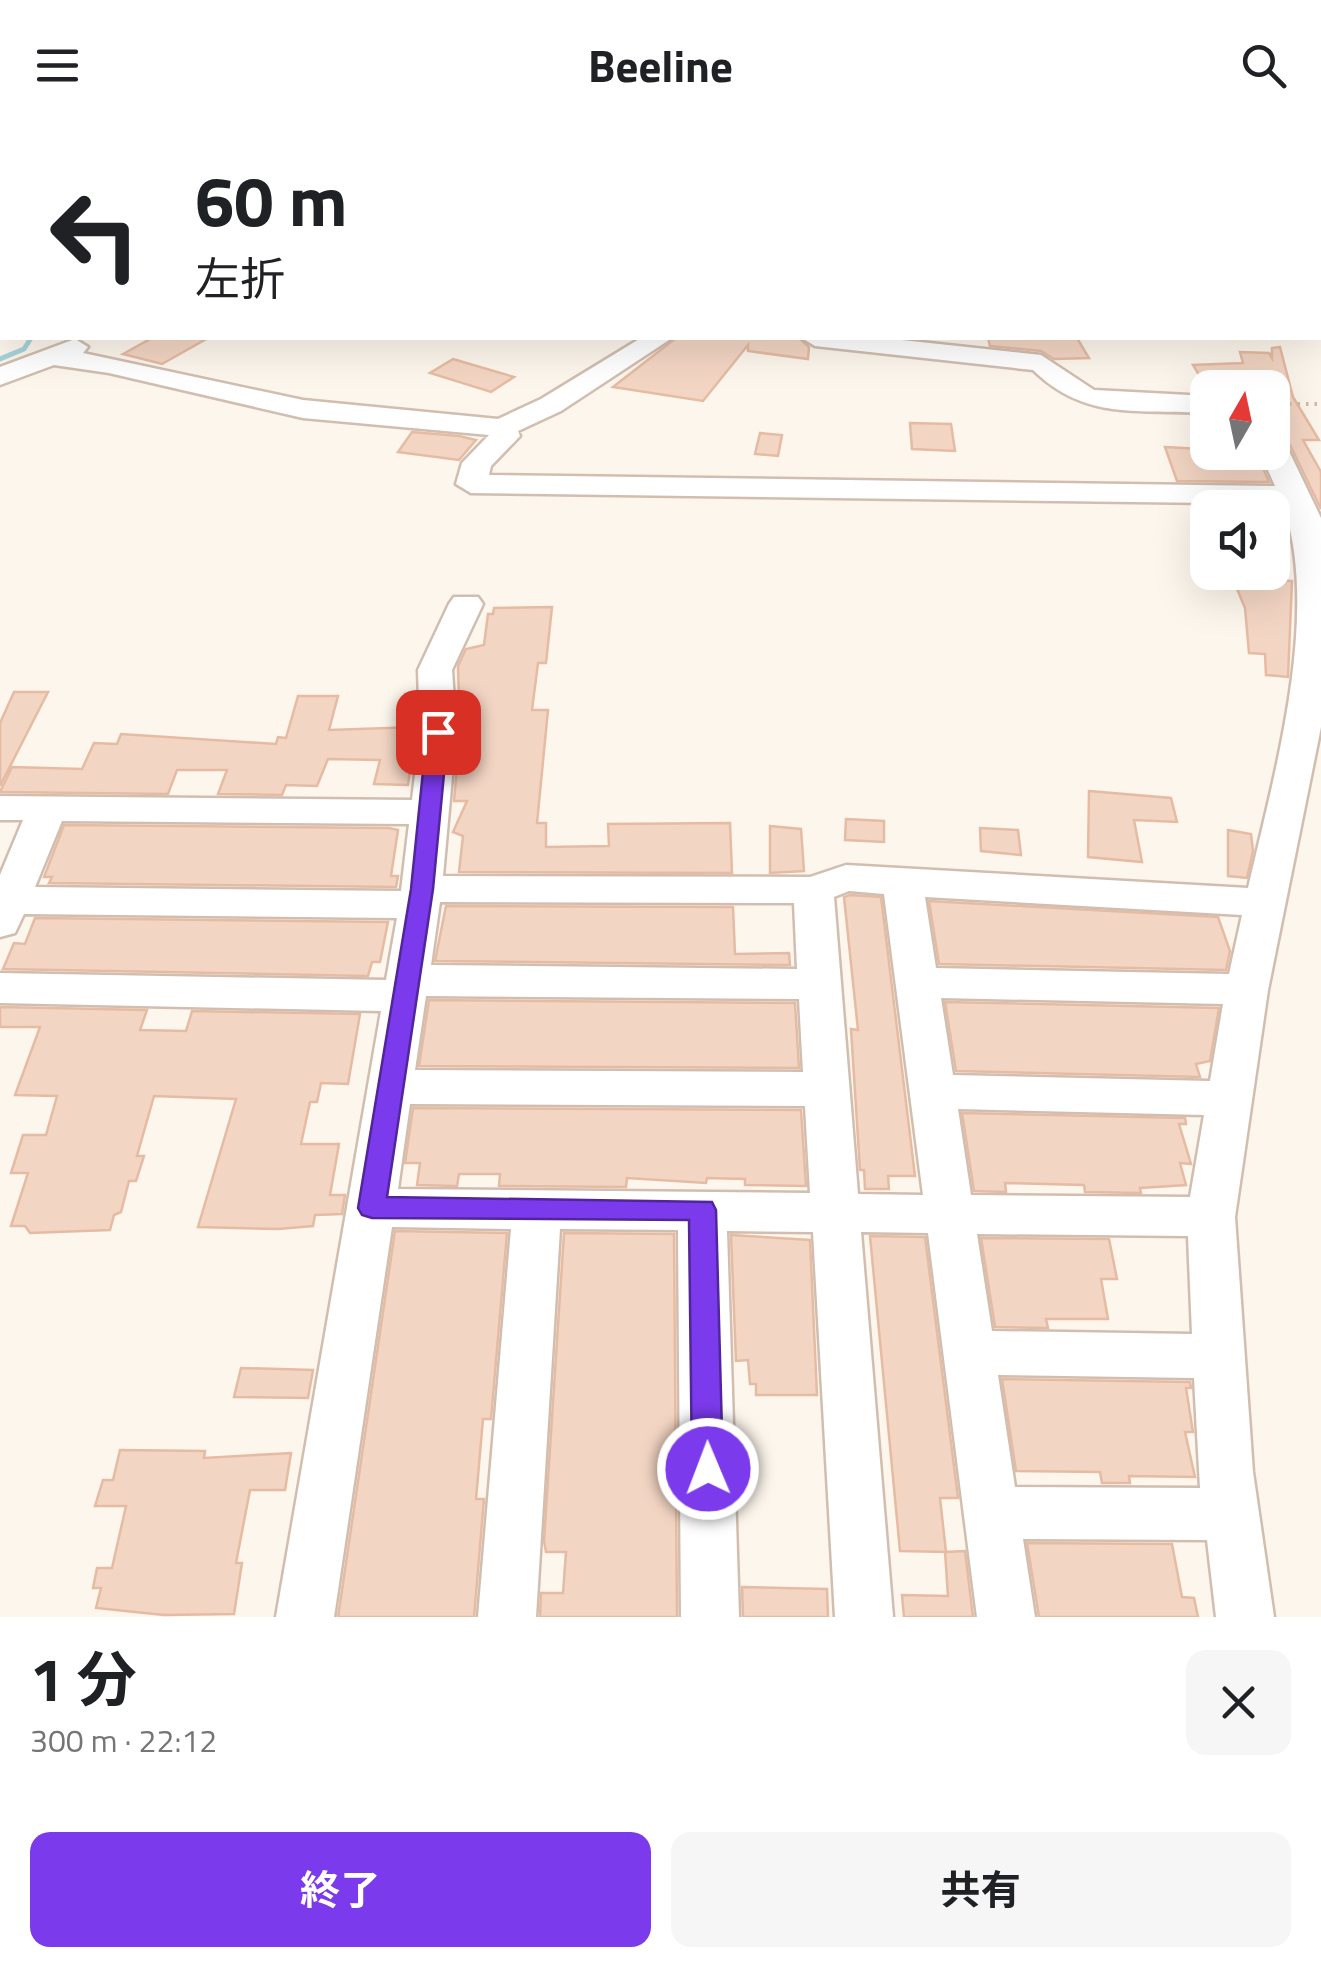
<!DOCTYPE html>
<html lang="ja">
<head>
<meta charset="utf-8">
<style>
	body { margin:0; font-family:"Titillium Web","Noto Sans JP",sans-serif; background:#f6f6f6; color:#202124; height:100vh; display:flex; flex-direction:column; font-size:38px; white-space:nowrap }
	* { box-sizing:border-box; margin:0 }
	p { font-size:32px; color:#757577 }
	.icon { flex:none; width:55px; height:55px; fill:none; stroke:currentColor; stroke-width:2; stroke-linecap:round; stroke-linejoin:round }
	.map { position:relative; height:1487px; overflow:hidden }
	.side { display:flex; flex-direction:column; background:#fff; flex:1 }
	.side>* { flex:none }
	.top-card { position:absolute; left:0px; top:0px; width:1322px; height:210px; box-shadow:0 10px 40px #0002; background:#fff; color:#202124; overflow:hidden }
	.needle { width:65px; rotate:9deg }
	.fabs { position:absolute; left:1190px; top:240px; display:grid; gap:20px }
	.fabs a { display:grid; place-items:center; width:100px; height:100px; border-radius:20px; background:#fff; box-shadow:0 10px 40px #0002; font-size:50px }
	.pin { position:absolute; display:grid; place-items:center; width:85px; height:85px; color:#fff; margin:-42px; border-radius:20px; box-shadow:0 5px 15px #0006 }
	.me { position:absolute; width:110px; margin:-55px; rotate:359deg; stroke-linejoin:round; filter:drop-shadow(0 0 8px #0008) }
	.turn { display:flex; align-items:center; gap:35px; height:210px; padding:0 30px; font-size:45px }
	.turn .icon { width:130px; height:130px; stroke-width:2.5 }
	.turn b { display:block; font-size:70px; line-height:85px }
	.round { display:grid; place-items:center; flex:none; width:105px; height:105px; border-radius:20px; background:#f6f6f6 }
	.summary { display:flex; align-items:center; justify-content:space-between; height:170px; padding:0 30px }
	h1 { font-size:60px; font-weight:700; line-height:75px }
	.primary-button { display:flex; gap:20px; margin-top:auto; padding:20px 30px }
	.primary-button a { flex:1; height:115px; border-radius:20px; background:#7c3aed; color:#fff; font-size:40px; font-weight:700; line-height:115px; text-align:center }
	.primary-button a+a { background:#f6f6f6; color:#202124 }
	header { display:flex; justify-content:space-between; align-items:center; height:130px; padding:0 30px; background:#fff; font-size:45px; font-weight:700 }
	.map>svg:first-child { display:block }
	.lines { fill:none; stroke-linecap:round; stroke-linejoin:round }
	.stream { stroke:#a5d3da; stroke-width:5 }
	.building { fill:#f3d5c3; stroke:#e6bba3; stroke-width:2.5 }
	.minor-casing { stroke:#d1beb0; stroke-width:5 }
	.path { stroke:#d9b8a5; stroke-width:4; stroke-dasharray:2.5 6; stroke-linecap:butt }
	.minor { fill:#fff; fill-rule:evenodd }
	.route { fill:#7c3aed; stroke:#51269a; stroke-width:2.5 }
</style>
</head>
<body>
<header><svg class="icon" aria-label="menu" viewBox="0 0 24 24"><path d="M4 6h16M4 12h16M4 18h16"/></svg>Beeline<svg class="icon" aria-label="search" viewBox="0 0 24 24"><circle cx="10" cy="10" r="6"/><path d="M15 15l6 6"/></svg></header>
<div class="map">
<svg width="1321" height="1487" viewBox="0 0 1321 1487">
	<rect width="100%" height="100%" fill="#fdf6ec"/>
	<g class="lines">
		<g class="stream">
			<path d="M333 2 337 0"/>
			<path d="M0 229 24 219 31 208"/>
		</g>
	</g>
	<g class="building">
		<path d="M152 208H208L162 234 123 224Z"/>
		<path d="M676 208H799L809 217 808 229 748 221V215L703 271 613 257Z"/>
		<path d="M988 208H1077L1089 228 1054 229 1041 221 990 216Z"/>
		<path d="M1280 217 1293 267 1319 310H1303L1321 342V379L1290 315 1272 304V258H1207L1193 235 1243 233 1240 222 1269 223 1272 228V218Z"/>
		<path d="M453 229 514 247 491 262 430 243Z"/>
		<path d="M910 293 951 294 955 321 912 319Z"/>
		<path d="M412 302 459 306 476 310 459 330 398 322Z"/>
		<path d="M760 303 782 305 778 326 755 324Z"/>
		<path d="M1165 317 1256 322 1269 352 1177 351Z"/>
		<path d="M1249 450 1292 451 1288 547 1266 545 1265 524 1249 523 1245 478 1235 454H1251Z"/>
		<path d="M552 477 546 533H538L532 580H548L537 693H546V717L609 716 608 694 730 693 732 743 459 742 463 706 453 702 467 671H454L460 602 458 536 466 519 484 515 488 484H493L494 478Z"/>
		<path d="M14 562H48L0 656V593Z"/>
		<path d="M298 566H338L329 600 416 597 408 655 374 654 380 630 328 629 317 656 286 655 282 665 218 664 227 640H177L168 664 0 662 12 637 82 639 94 613 117 614 121 604 276 614 278 607 286 608Z"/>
		<path d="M1089 661 1171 668 1177 692 1134 690 1142 732 1088 727Z"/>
		<path d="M846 689 884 691V712L845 710Z"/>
		<path d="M64 695 389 698 398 700 391 746H398L396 757 49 753 52 747H44Z"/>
		<path d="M770 696 801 699 804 741 770 743Z"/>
		<path d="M980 698 1018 700 1021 725 981 721Z"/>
		<path d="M1228 700 1251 704 1253 721 1247 748 1228 746Z"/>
		<path d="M850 765 881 767 915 1046H888L889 1059H865L864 1040H860L851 899 858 900 844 767Z"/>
		<path d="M929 771 1218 787 1230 821 1226 840 939 834Z"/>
		<path d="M446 776 733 777 735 824 789 823 790 835 435 831Z"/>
		<path d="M35 788 388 792 380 832H372L368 846 3 839 14 813 25 814Z"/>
		<path d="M429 870 795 873 799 938 419 936Z"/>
		<path d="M945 872 1219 878 1210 931 1196 934 1200 947 956 941Z"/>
		<path d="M0 877 147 880 140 900 186 901 192 881 360 884 348 954 321 953 317 972H310L301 1014H339L330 1065H345L342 1084 315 1085 313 1096 278 1099 198 1097 236 969 154 966 137 1026H144L136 1051H129L121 1082 114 1085 110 1100 30 1103 25 1096H11L28 1043H11L23 1005H46L57 966 15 965 40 897H0Z"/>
		<path d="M413 978 801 980 806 1056 745 1055V1049L707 1048 706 1053 627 1048 626 1057 499 1056 500 1044H459L457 1056 417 1055 420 1033H405Z"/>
		<path d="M962 983 1185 988 1186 994H1179L1191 1034 1180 1033 1186 1055 1140 1058 1141 1063 1085 1062 1084 1055 1005 1053 1006 1062 974 1061Z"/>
		<path d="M395 1101 507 1103 491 1289H483L476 1369H484L474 1487H338Z"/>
		<path d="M564 1103 674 1104 677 1487H540L541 1463H563L566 1422H546L544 1411Z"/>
		<path d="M731 1105 810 1110 817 1265H756V1254H750L748 1230 736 1231Z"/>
		<path d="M870 1106 925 1107 958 1368H940L946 1422 900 1421Z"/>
		<path d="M981 1108 1109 1109 1117 1149H1101L1108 1189H1046L1048 1198 995 1197Z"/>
		<path d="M241 1238 313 1240 308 1268 234 1267Z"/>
		<path d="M1002 1249 1190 1252 1191 1258H1186L1193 1302H1185L1195 1347 1129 1346 1130 1353H1102L1100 1342 1016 1341Z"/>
		<path d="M120 1320 205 1321 204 1328 291 1323 285 1360H250L236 1433H242L234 1484 164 1485 96 1478 101 1458H93L97 1438H112L126 1376H95L103 1350H113Z"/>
		<path d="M1027 1413 1172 1414 1182 1467 1194 1468 1198 1487H1039Z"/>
		<path d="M965 1421 973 1487H904L902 1465 948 1466 945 1422Z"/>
		<path d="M742 1457 827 1459 828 1487H743Z"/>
	</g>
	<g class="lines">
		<defs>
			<g id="minor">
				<path d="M895 0H917V2H896Z"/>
				<path d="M971 0H993V2H972Z"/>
				<path d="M641 208H672L561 281 518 301 520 306 491 336 489 345 1275 356 1260 322H1272V308L1287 317 1321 388V597L1268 860 1235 1087 1253 1342 1274 1487H1216L1207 1410 1023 1409 1035 1487H977L928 1103 861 1102 893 1487H835L813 1102 727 1101 739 1487H681L678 1100 560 1099 536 1487H478L511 1099 392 1097 334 1487H276L381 881 0 873V843L386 850 397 788 24 784 15 803 0 807V745L23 690H0V666L412 670 420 602 418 540 449 474 454 467H478L483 474 452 540 456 602 443 746 810 747 846 735 1248 758C1274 645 1321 485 1283 374L471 363 456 354 462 333 489 305 303 288 109 243 54 235 0 255V237L75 209 88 217 83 223 303 270 498 289 541 269ZM62 691 409 694 401 761 35 757ZM849 761 884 764 923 1065 858 1064 834 767ZM925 767 1242 785 1229 844 936 838ZM440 772 794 773 797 839 431 835ZM426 866 799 869 803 942 415 940ZM941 868 1223 874 1210 951 953 945ZM410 974 805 976 810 1063 398 1059ZM958 979 1204 985 1190 1067 971 1065ZM977 1104 1188 1106 1192 1204 992 1201ZM998 1245 1194 1248 1200 1358 1015 1357Z"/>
				<path d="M802 208H883L1041 225 1094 260 1208 266V283C1139 279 1085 291 1033 240L815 216Z"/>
			</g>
		</defs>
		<use href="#minor" class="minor-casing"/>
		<path class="path" d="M1272 274H1321"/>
		<use href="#minor" class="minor"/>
	</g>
	<path class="route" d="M438 596 448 602 433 759 387 1067 712 1072 716 1080 723 1339 719 1349 708 1353 696 1349 692 1339 689 1090 372 1088 362 1085 358 1078 411 759 427 602Z"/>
</svg>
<div class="fabs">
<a><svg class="needle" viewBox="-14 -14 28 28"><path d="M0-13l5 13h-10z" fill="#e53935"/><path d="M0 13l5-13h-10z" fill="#757577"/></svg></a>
<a><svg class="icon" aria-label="sound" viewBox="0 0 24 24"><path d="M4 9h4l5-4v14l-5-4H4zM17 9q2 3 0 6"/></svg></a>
</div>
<div class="pin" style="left:438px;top:602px;background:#d93025"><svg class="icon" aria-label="arrive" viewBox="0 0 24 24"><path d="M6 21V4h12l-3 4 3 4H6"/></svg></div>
<svg class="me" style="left:708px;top:1339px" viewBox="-20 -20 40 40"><circle r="17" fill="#7c3aed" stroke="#fff" stroke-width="3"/><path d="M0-11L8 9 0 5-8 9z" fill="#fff"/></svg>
<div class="top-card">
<div class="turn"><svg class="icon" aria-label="left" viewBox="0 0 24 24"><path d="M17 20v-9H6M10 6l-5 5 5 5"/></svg><div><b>60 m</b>左折</div></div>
</div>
</div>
<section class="side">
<div class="summary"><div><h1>1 分</h1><p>300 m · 22:12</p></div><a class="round"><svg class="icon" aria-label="close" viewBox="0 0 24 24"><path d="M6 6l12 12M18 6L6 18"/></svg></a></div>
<div class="primary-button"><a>終了</a><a>共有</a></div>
</section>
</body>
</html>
